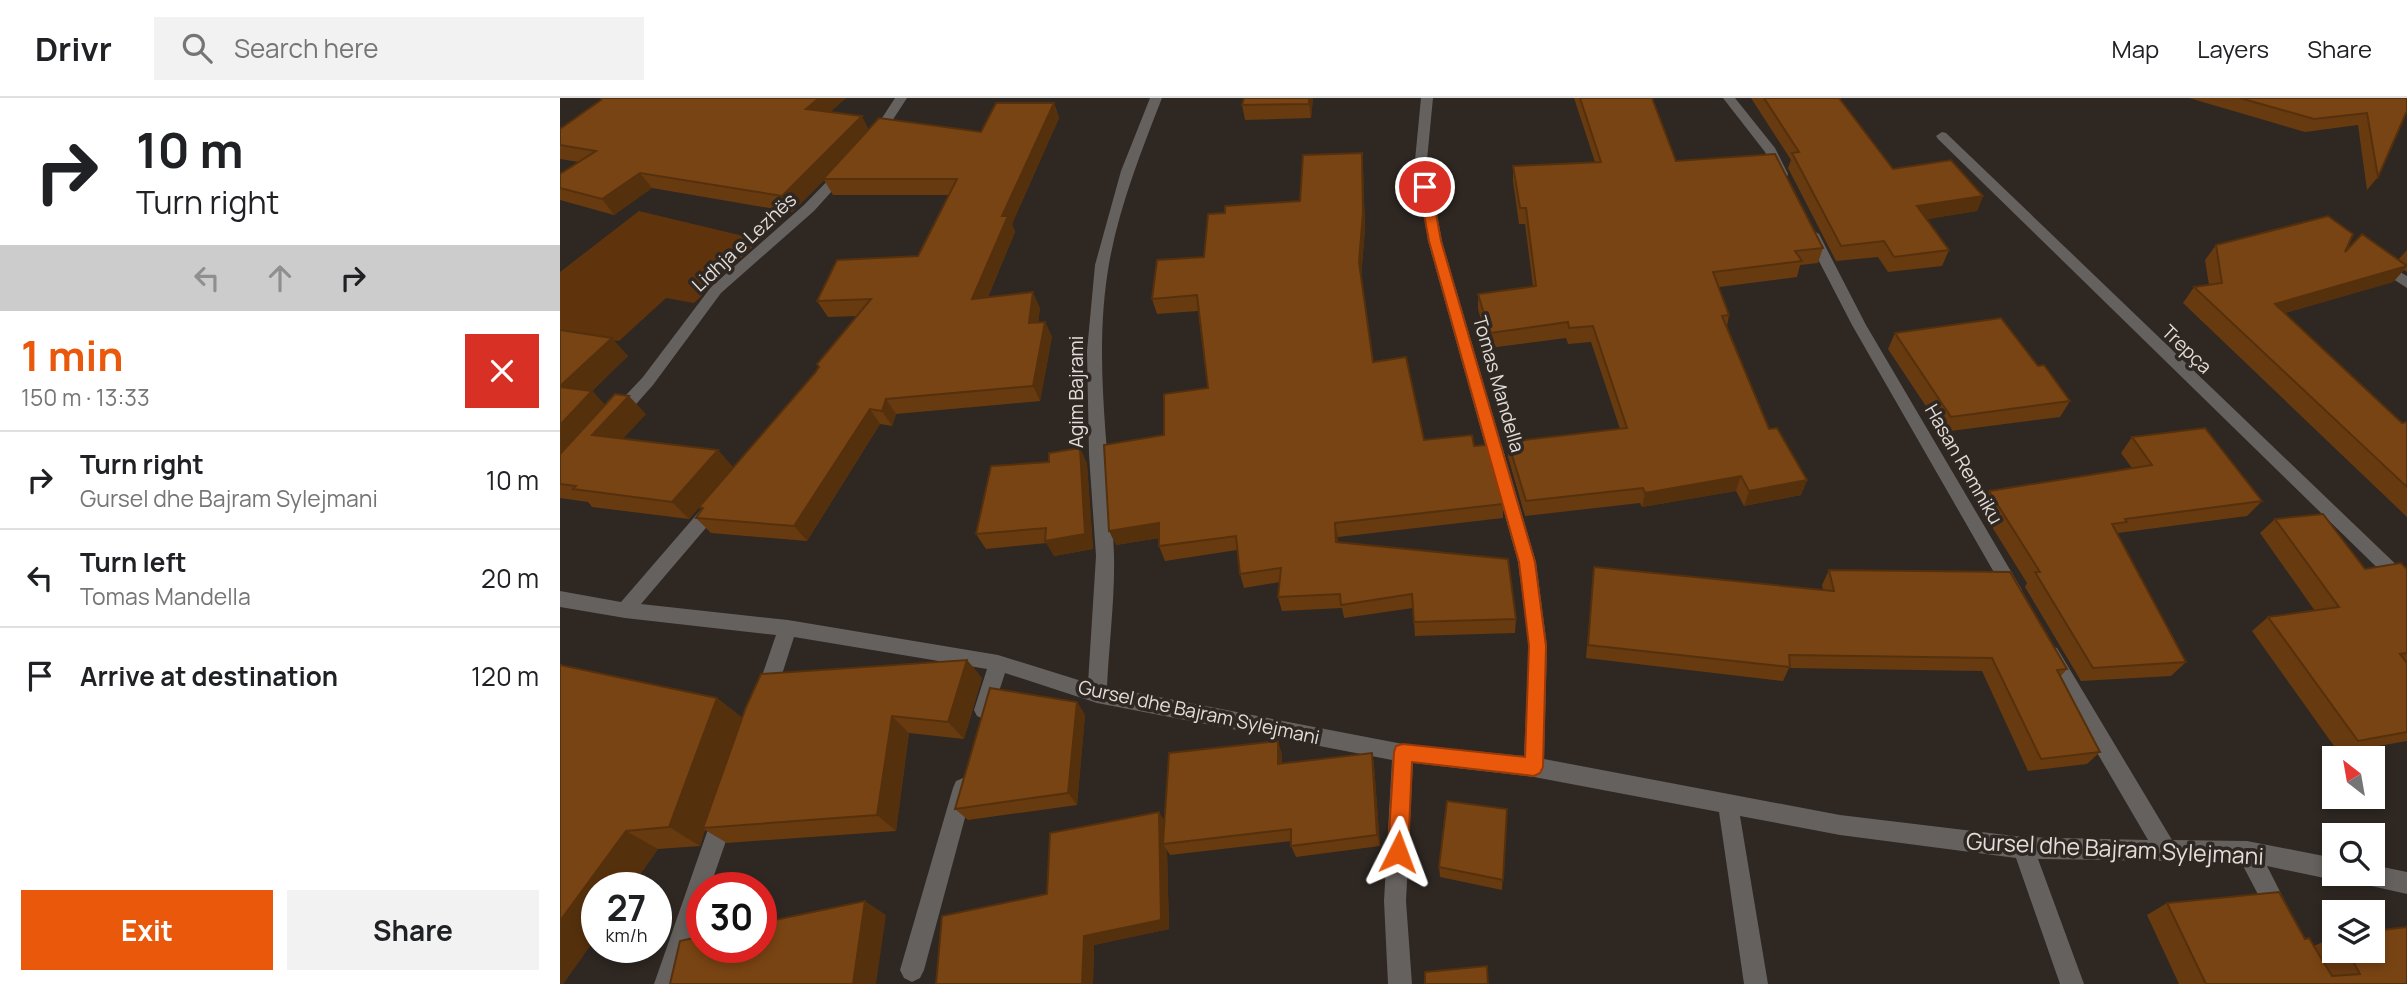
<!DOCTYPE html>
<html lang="en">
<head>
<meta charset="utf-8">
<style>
	body { margin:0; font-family:Manrope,sans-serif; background:#f2f2f2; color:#202124; height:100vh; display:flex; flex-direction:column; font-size:26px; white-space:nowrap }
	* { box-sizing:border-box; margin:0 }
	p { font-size:23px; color:#757577 }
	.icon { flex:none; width:38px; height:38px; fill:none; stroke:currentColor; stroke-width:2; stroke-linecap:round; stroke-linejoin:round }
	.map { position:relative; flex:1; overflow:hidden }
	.sheet { display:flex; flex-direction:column; background:#fff; width:560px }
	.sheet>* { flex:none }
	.guide { background:#fff; color:#202124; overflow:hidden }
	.needle { width:46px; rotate:329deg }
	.controls { position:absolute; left:1762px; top:648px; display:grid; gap:14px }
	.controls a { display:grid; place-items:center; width:63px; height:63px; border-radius:0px; background:#fff; box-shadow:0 4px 10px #0003; font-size:35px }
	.speed { position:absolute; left:21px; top:774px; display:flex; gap:14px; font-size:35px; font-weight:700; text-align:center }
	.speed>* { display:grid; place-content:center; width:91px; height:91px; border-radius:50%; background:#fff; box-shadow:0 4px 10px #0003; line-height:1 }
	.speed small { font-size:18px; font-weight:400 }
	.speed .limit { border:10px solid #d22; background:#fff; color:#111 }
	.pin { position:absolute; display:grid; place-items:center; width:60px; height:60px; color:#fff; margin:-30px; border:4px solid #fff; border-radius:50%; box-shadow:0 2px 7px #0007 }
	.me { position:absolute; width:77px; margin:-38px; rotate:3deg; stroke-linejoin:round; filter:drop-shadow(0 0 5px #0008) }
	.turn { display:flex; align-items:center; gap:24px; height:147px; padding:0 21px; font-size:32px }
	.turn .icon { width:91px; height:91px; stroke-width:2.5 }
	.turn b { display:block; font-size:49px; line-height:60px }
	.lanes { display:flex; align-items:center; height:66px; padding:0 21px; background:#0003; justify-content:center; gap:35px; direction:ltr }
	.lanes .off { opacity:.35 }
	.round { display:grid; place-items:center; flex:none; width:74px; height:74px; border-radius:0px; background:#f2f2f2 }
	.head { display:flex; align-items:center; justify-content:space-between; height:119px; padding:0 21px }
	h1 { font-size:42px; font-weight:700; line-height:52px; color:#ea580c }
	.primary-button { display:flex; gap:14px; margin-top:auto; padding:14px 21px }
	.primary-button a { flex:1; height:80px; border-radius:0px; background:#ea580c; color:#fff; font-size:28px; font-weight:700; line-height:80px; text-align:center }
	.primary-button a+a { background:#f2f2f2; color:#202124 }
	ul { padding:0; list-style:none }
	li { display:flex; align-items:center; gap:21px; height:98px; padding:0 21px; border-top:2px solid #e0e0e0 }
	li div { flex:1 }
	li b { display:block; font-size:26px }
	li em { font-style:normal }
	header { display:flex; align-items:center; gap:42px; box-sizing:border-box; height:98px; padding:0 35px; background:#fff; border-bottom:2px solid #e0e0e0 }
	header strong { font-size:33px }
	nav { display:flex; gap:38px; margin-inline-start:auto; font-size:24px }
	.search { width:490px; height:63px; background:#f2f2f2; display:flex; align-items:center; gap:18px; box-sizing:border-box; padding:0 24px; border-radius:0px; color:#757577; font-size:26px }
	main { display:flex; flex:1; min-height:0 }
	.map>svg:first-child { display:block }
	.green { fill:#5f340c }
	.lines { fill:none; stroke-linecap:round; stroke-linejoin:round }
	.minor { fill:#65615f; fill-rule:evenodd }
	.wall { fill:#683a10 }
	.shaded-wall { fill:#55300d }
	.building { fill:#794413; stroke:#55300d; stroke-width:2 }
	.route { fill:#ea580c; stroke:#983908; stroke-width:2 }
	.labels { text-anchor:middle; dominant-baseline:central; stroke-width:7; stroke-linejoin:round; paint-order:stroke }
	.street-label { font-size:19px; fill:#e2ddda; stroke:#2e2722 }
	.near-street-label { font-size:23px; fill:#e2ddda; stroke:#2e2722 }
</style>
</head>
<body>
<header>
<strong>Drivr</strong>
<div class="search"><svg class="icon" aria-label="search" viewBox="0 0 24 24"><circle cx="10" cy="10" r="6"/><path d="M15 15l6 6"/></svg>Search here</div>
<nav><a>Map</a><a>Layers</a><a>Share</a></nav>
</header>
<main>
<section class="sheet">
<div class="guide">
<div class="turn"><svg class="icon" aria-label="right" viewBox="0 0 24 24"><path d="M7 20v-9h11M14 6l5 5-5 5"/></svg><div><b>10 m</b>Turn right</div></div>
<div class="lanes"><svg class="icon off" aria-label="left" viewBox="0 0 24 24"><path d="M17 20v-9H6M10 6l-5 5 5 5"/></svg><svg class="icon off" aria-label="ahead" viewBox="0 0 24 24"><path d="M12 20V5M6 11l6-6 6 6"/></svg><svg class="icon" aria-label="right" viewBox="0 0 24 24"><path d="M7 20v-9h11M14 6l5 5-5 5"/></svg></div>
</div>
<div class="head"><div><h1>1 min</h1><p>150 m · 13:33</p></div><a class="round" style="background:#d93025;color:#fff"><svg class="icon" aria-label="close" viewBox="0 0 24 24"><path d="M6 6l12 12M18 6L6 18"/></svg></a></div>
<ul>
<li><svg class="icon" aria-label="right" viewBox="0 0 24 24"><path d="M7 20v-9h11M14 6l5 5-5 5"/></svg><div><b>Turn right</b><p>Gursel dhe Bajram Sylejmani</p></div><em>10 m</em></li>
<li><svg class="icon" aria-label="left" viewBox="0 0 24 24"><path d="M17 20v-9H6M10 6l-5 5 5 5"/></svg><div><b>Turn left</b><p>Tomas Mandella</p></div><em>20 m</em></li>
<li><svg class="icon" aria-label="arrive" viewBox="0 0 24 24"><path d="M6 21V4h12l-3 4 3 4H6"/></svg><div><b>Arrive at destination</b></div><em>120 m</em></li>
</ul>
<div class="primary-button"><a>Exit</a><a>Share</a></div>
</section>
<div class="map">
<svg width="1847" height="886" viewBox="0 0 1847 886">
	<rect width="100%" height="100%" fill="#2e2722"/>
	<path class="green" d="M79 113 200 142 134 205 106 200 59 243 0 234V174Z"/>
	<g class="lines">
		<g class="minor">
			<path d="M335 0H347L319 43H311L309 40Z"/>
			<path d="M590 0H602C581 54 559 109 549 166 532 263 551 361 554 457 555 501 549 546 547 589L843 646 964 658 969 548 958 464 868 143 855 62 861 0H873L867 62 882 143 976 464 987 548 984 661 1280 717 1463 739 1588 742 1483 562 1481 556 1483 550 1490 548 1497 550 1612 742 1687 743 1774 760V775H1783L1782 779 1774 782 1707 768 1731 815 1728 823 1720 826 1712 823 1681 764 1478 761 1524 886H1500L1456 760 1280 737 1180 718 1208 886H1184L1159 714 974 679 853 665 846 803 852 886H828L824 803 832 662 537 605 445 575 431 618 424 621 417 618 414 612 427 571 234 539 215 598 212 604 205 607 198 604 195 598 216 537 65 520 0 509V493L61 504 150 401H162L165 406 162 411 81 506 228 522 438 557 528 585 536 458 529 357 527 253 535 167 561 73Z"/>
			<path d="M1163 0H1175L1215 50 1228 76 1227 79H1217L1205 54Z"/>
			<path d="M1382 34 1386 35 1847 477V495L1841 493 1378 41 1376 38Z"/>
			<path d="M284 69 290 73 254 113 161 195 93 287 62 322H50L48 318 50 314 83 279 151 189 244 107 280 70Z"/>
			<path d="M1252 132 1259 136 1306 227 1459 487 1462 492 1459 497 1453 500 1447 497 1292 227 1245 136Z"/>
			<path d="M1818 161 1847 178V190L1813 168V162Z"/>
			<path d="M403 680 410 683 413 690 364 872 360 880 352 884 344 880 340 872 393 690 396 683Z"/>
			<path d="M164 707 171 710 175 717 150 789H142V814L118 886H94L153 717 157 710Z"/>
			<path d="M1813 767 1847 774V796L1789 783 1786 775H1813Z"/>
		</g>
	</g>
	<g class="wall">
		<path d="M286 0 270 14 309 31 421 34 494 5 499 20 452 126 455 134 428 199 480 210 478 224H485L492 239 480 303 336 316 332 328 320 326 247 443 151 435 136 420 142 412 139 409 129 421 32 409 28 404 0 400V232L68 258 32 293 45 307 86 316 63 340 158 352 173 370 255 275 297 218 268 219 257 203 358 158 389 97H273L264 82 232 114 92 90 54 117 0 102V76L19 64 0 61V31Z"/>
		<path d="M753 0 751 20 685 22 682 7Z"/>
		<path d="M1014 0H1092L1116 63 1263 150 1258 165 1240 167 1237 179 1159 189 1169 217 1167 228 1209 331 1247 382 1241 397 1184 408 1176 393 1082 409 1080 405 965 418 948 359V344L1060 331 1031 244 1008 246 1006 240 929 250 918 211V196L973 188 965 126H959L953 83V68L1035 64Z"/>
		<path d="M1191 0H1279L1333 71 1423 98 1417 113 1366 121 1389 152 1382 168 1328 174 1318 159 1276 163 1228 70 1231 62Z"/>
		<path d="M1629 0H1847L1818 79 1807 92 1798 27 1745 34Z"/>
		<path d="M802 55 803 70 805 131 801 179 813 264 864 342 914 348 943 406V420L778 439V444L956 521 955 535 855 538 853 510 784 520 782 510 722 513 718 499 720 484 684 490 680 476 677 452 605 463 599 448V440L556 447 604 337 648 290 638 213 597 216 592 201 644 159 665 115 740 103Z"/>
		<path d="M1656 147 1785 154 1838 162 1847 152V174L1844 172 1833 184 1725 215 1842 325 1847 324V419L1623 205 1634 189 1649 187 1645 162Z"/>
		<path d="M1335 235 1478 268 1510 303 1500 319 1383 334 1328 251Z"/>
		<path d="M1572 339 1702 403 1687 418 1558 435 1557 436 1626 564 1611 578 1521 583 1465 489 1467 485 1419 408 1429 393 1572 370 1561 355Z"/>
		<path d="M520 350 527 366 533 451 494 458 487 445 426 451 416 436 489 364Z"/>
		<path d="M1715 421 1805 471H1847V643L1779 655 1692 533 1708 519 1755 513 1700 435Z"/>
		<path d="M1034 469 1263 492 1262 487 1269 472 1507 571 1501 578 1540 654 1527 666 1468 673 1422 573 1229 570 1223 583 1026 560Z"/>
		<path d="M407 562 422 580 404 641 349 635 336 733 167 745 145 732 140 748 98 751 3 886H0V567L157 600 182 620Z"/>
		<path d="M517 604 525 617 517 707 408 722 395 711Z"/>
		<path d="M812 655 814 667 820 748 736 759 731 748V743L610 757 607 752 609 831 534 847 533 886H376L487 796 604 722 722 656V666Z"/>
		<path d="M947 711 942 792 880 779 879 769Z"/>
		<path d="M1607 805 1745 841 1754 848 1774 839V852H1813L1847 886H1619L1587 817Z"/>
	</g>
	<g class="shaded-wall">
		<path d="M259 0H286L255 26 246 11Z"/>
		<path d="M749 0H753L751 20 749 6Z"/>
		<path d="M494 5 499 20 452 126 455 134 420 217 412 201 442 118Z"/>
		<path d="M302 18 310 34 232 114 222 98Z"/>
		<path d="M802 55 803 70 805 131 801 180 799 164Z"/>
		<path d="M80 75 92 90 54 117 42 101Z"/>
		<path d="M1423 98 1417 113 1351 124 1357 108Z"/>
		<path d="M1847 168 1833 184 1703 221 1715 206Z"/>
		<path d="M473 194 480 210 476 241 469 225Z"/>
		<path d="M485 224 492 239 480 303 473 288Z"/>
		<path d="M52 240 68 258 17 307 0 288Z"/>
		<path d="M32 293 49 311 0 365V327Z"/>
		<path d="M69 298 86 316 51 354 32 337Z"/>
		<path d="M326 301 336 316 332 328 322 313Z"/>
		<path d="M310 311 320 326 247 443 234 428Z"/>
		<path d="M520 350 527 366 533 451 494 458 485 443Z"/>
		<path d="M158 352 174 370 129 421 112 404Z"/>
		<path d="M1181 378 1176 393 1082 409 1085 395Z"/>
		<path d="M1247 382 1241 397 1184 408 1189 393Z"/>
		<path d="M599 425 605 439 556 447 549 433Z"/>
		<path d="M775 425 778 439V458L776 444Z"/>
		<path d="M407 562 422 580 404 641 388 624Z"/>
		<path d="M157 600 184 621 143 730 145 732 140 748 109 729Z"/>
		<path d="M517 604 525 617 517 707 508 695Z"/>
		<path d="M332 618 349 635 336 733 317 717Z"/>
		<path d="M718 643 722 656V678L718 666Z"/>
		<path d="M812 655 814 667 820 748 817 737Z"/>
		<path d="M599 714 606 725 603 746 607 752 609 831 534 847 533 886H522L524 838Z"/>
		<path d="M66 733 98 751 71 789H37V838L3 886H0V823Z"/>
		<path d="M305 803 326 817 316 886H293Z"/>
	</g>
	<g class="building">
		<path d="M41 0H259L246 11 302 18 222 98 80 75 42 101 0 90V76L36 53 0 47V31L41 2Z"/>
		<path d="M684 0H749V6L682 7Z"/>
		<path d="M1020 0H1092L1116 63 1215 56 1263 150 1235 153 1242 163 1153 174 1169 217 1162 218 1209 331 1217 330 1247 382 1189 393 1181 378 1085 395 1083 390 966 403 948 344 1067 330 1033 228 1009 230 1008 224 930 235 918 196 976 188 966 110H960L953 68 1041 64Z"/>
		<path d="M1204 0H1279L1333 71 1391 62 1423 98 1357 108 1389 152 1334 159 1324 143 1281 148 1232 55 1239 54Z"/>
		<path d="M1680 0H1847V13L1818 79 1807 15 1754 21Z"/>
		<path d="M436 5H494L442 118H448L412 201 473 194 469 225 485 224 473 288 326 301 322 313 310 311 234 428 136 420 143 410 139 409 255 275 259 269 257 266 311 201 257 203 277 162 358 158 397 81H263L319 20 421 34Z"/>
		<path d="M802 55 803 115 799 164 813 264 846 259 864 342 912 337 914 348 927 347 943 406 775 425 776 444 948 461 956 521 854 524 852 496 781 507 780 496 718 499 721 470 680 476 676 438 599 448V425L549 433 544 347 604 337V296L648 290 637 197 592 201 597 162 644 159 648 116 665 115V108L740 103 743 57Z"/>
		<path d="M1768 118 1793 136 1785 154 1802 136 1847 168 1715 206 1842 325 1847 324V389L1634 189 1662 185 1656 147Z"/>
		<path d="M1441 220 1478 268 1484 267 1510 303 1391 319 1335 235Z"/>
		<path d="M0 232 52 240 0 288Z"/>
		<path d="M0 289 32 293 0 327Z"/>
		<path d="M55 296 69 298 32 337 158 352 112 404 13 391 16 388 0 386V356Z"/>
		<path d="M1645 330 1702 403 1565 421 1567 424 1552 426 1626 564 1533 570 1475 474H1480L1429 393 1592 367 1572 339Z"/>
		<path d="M520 350 525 436 485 443 486 430 416 436 431 368 489 364V355Z"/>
		<path d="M1763 416 1805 471 1841 465 1847 471V555L1840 556 1847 565V634L1798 643 1708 519 1779 509 1715 421Z"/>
		<path d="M1034 469 1274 493 1269 472 1450 474 1507 571 1497 572 1540 654 1481 661 1432 560 1229 557 1230 569 1028 547Z"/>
		<path d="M407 562 388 624 332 618 317 717 143 730 186 609 201 576Z"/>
		<path d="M0 567 157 600 109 729 66 733 0 823Z"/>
		<path d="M430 590 517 604 508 695 395 711Z"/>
		<path d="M718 643V666L812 655 817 737 731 748V731L603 746 609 655Z"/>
		<path d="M887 703 947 711 943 782 879 769Z"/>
		<path d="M599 714 601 822 524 838 522 886H376L382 818 487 796 490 735Z"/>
		<path d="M1719 794 1745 841 1749 840 1772 878 1800 876 1787 852H1813V833L1847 829V886H1646L1607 805Z"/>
		<path d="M305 803 293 886H110L120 843 142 838V849H201V825Z"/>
		<path d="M927 868 928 886H865V874Z"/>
	</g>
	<path class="route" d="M865 86 871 89 881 143 975 464 986 548 983 669 980 675 974 678 852 664 848 754 845 760 838 763 831 760 828 754 834 654 836 648 843 646 965 659 969 548 959 464 869 143 859 89Z"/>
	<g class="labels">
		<g class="street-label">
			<text transform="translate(184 144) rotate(-43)">Lidhja e Lezhës</text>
			<text transform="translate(1627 251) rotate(44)">Trepça</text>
			<text transform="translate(939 286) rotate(74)">Tomas Mandella</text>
			<text transform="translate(516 294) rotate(-90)">Agim Bajrami</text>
			<text transform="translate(1404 366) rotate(60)">Hasan Remniku</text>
			<text transform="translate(639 614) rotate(12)">Gursel dhe Bajram Sylejmani</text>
		</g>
		<g class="near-street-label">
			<text transform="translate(1555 750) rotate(3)">Gursel dhe Bajram Sylejmani</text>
		</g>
	</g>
</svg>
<div class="controls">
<a><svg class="needle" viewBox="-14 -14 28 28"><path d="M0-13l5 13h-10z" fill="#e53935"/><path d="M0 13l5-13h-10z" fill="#757577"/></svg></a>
<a><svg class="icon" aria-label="search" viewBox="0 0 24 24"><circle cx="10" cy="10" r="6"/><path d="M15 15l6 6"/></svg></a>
<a><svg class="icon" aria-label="layers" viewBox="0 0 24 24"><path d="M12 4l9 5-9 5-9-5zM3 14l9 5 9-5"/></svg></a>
</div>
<div class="speed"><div>27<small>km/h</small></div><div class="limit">30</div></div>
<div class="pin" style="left:865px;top:89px;background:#d93025"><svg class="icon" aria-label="arrive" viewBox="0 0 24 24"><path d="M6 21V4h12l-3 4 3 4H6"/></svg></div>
<svg class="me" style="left:838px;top:754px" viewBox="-20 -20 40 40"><path d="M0-17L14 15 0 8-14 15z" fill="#ea580c" stroke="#fff" stroke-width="4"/></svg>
</div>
</main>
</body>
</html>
